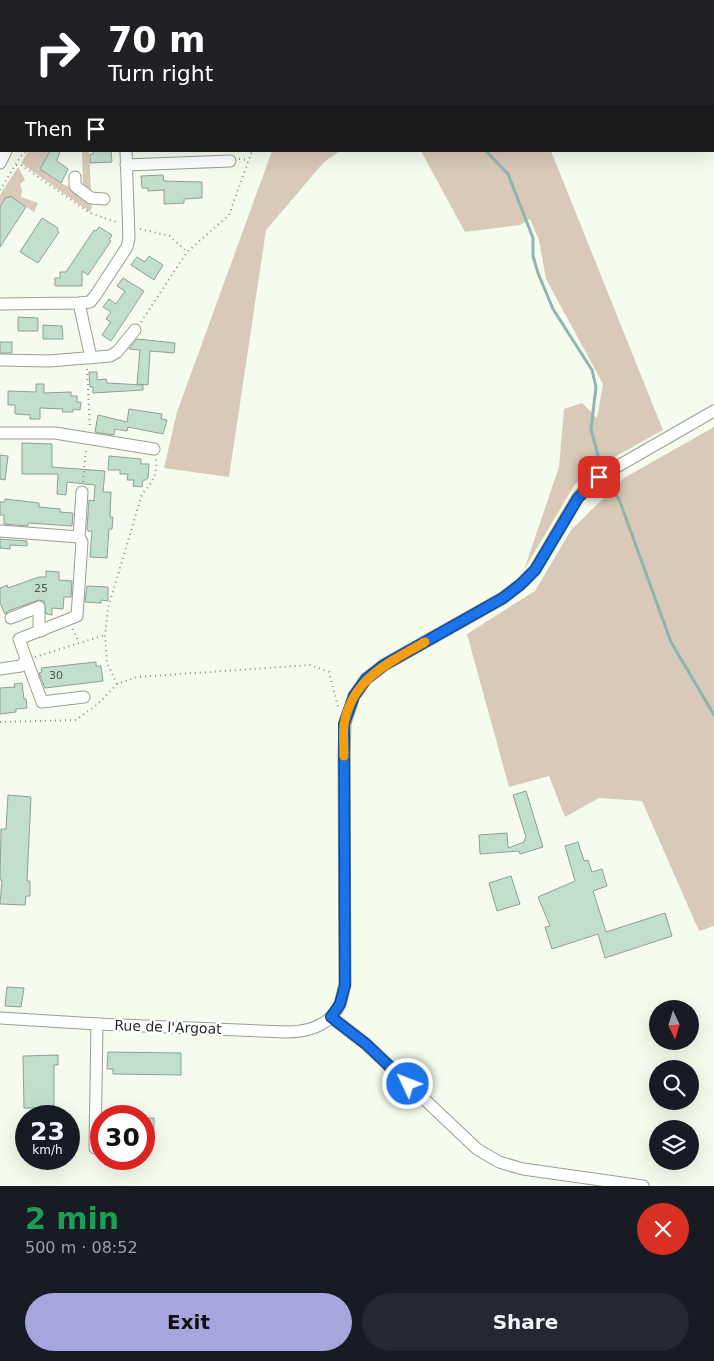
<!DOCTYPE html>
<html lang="en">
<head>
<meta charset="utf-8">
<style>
	body { margin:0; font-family:"DejaVu Sans",sans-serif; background:#242831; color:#f1f3f6; height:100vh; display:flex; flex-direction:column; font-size:19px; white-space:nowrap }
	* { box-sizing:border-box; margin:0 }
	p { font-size:16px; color:#9ea1a6 }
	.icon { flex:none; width:28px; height:28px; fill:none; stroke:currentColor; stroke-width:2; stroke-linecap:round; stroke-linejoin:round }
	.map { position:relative; height:1186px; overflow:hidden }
	.side { display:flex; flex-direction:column; background:#171b24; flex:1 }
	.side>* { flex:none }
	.top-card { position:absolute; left:0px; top:0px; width:715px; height:152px; box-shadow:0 5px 20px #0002; background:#202124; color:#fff; overflow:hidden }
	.needle { width:32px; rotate:176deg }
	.controls { position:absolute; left:649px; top:1000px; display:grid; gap:10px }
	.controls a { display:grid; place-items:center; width:50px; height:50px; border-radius:50%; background:#171b24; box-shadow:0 5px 20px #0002; font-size:25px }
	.speed { position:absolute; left:15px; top:1105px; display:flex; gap:10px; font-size:25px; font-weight:700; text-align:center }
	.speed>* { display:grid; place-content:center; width:65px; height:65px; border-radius:50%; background:#171b24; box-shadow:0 5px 20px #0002; line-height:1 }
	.speed small { font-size:12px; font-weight:400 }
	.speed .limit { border:8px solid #d22; background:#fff; color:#111 }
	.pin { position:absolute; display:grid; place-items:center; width:42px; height:42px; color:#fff; margin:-21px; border-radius:10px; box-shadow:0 2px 8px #0006 }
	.me { position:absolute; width:55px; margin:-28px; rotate:313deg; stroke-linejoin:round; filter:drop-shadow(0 0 4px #0008) }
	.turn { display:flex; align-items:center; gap:18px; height:105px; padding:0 25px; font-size:22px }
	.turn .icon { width:65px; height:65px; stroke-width:2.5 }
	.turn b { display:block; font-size:35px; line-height:42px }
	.then { display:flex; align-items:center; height:48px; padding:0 25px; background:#0003; gap:10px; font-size:19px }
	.round { display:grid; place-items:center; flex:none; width:52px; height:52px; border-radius:26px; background:#242831 }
	.summary { display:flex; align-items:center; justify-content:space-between; height:85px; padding:0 25px }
	h1 { font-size:30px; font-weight:700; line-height:38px; color:#1e9e55 }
	.button { display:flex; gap:10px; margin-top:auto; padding:10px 25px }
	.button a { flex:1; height:58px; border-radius:30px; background:#a7a6dc; color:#111; font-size:20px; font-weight:700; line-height:58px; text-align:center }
	.button a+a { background:#242831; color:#f1f3f6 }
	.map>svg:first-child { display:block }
	.green { fill:#d8c9b8 }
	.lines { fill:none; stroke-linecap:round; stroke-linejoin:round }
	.stream { stroke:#90b5b1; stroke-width:3 }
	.building { fill:#c1dfcc; stroke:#909f96 }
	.minor-casing { stroke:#999f92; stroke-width:13 }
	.path { stroke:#8e9288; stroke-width:2; stroke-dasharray:1 4; stroke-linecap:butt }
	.minor { stroke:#fff; stroke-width:11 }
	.route-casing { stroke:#114b97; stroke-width:12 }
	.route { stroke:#1a73e8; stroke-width:9 }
	.slow { stroke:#f59e0b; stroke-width:9 }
	.labels { text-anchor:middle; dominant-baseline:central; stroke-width:4.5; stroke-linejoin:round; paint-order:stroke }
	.number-label { font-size:11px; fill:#4d564d }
	.street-label { font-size:14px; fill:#262823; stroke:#fff }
</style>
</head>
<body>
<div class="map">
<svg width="714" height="1186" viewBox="0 0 714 1186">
	<rect width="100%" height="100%" fill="#f5fced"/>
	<g class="green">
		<path d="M306 0H688L689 1H306Z"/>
		<path d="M30 151H50L40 169 61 183 91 198 92 207 90 212 21 163 27 153Z"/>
		<path d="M82 151H89L91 192 83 188Z"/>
		<path d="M272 151H340L324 162 266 230 229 477 164 468 177 412Z"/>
		<path d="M421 151H551L663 430 611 459 575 484 524 570 559 467 564 409 582 403 597 418 603 384 546 279 539 240 530 219 520 225 465 232Z"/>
		<path d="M18 167 25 180 20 184 22 190 21 197 38 203 34 212 10 196 9 198 6 197 0 207V195Z"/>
		<path d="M714 427V926L699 931 642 801 599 798 565 817 549 776 509 787 467 634 535 591 571 530 624 478Z"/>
	</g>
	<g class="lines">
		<g class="stream">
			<path d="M340 1V0"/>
			<path d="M486 151 508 174 533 238V256L538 273 553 309 592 370 596 387 591 429 601 467"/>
			<path d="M607 484 619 499 671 642 714 715"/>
		</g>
	</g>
	<g class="building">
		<path d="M50 151H60L57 161 68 169 61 183 40 169Z"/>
		<path d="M93 151H111L112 162 90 163V154H93Z"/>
		<path d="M163 175 164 181 202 182V198L184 199V203L164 204V190L148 191V188H142L141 176Z"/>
		<path d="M10 196 26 207 0 247V207L6 197 8 198Z"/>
		<path d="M42 218 58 228 57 230 59 232 38 263 20 252Z"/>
		<path d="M99 227 112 235 109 240 111 241 88 275 82 271V286H55V278H60V272H66L94 230 96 231Z"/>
		<path d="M149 256 163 265 154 280 131 265 137 257 145 262Z"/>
		<path d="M123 278 144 291 111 341 102 335 111 322 106 319 111 312 103 307 109 299 116 304 125 291 117 286Z"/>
		<path d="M18 317 38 318V331H18Z"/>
		<path d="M43 325 62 326 63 339H43Z"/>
		<path d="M137 339 175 343 174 353 150 351 148 385 137 384 140 350 129 349Z"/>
		<rect x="0" y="342" width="12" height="11"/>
		<path d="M89 372H97V380L106 379 107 383 143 385V390L93 393V387H90Z"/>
		<path d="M36 384H44V393L71 392V396H77V402H81L80 410 73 409V412H62L63 409 40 408V419H30V415L15 414V405H8V391L36 392Z"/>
		<path d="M129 409 162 414 161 419 167 420 163 434 128 427 127 431 115 429 114 435 95 432 98 415 127 422Z"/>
		<path d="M22 443 52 444V467L105 471 103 492H111L110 517H113L112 529H109L107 558 90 557 92 531H88L87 528 89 500 94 501 95 485 67 482 66 495 57 494 58 474H22Z"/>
		<path d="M0 455 8 456 5 480 0 479Z"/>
		<path d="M109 456 141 459V464H149L148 478 146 480H143L142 487 133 486 134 480H127L128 474H120V470H108Z"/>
		<path d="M5 499 39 503V507L60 509V512L73 513 72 526 28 523V526L4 524V515H0V502H5Z"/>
		<path d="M0 539 27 541V546L10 545V549L0 548Z"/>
		<path d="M46 571 59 572V580L72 581 71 597H64L63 609 52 608V615L46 614 44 601 39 600 8 611 5 614 0 603V588L7 585 8 588 39 577H46Z"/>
		<path d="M87 586 108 587V601L101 600V603L85 602Z"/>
		<path d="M96 662V666H101L103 681 45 688 39 673 42 672 41 668Z"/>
		<path d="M22 683 24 699H26L27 708 16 709V712L0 714V688L15 687 14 684Z"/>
		<path d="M526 791 543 847 520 854 519 851 480 854 479 835 507 833 508 848 524 842 526 837 513 795Z"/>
		<path d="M8 795 31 797 27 881H30V896H26L25 905 0 904 2 880H0L1 829H6Z"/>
		<path d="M578 842 584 861 588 860 592 872 602 869 607 886 593 891 606 932 665 913 672 936 605 958 598 934 552 949 545 927 550 926 538 897 575 881 565 846Z"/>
		<path d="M511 876 520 904 497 911 489 883Z"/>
		<path d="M7 987 24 988 21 1007 5 1006Z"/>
		<path d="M108 1052 181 1053V1075L113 1074V1069H107Z"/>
		<path d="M58 1055V1065H54V1108H24L23 1056Z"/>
		<rect x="144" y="1118" width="10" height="23"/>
	</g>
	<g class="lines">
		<defs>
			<g id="minor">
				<path d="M171 0V1"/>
				<path d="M48 1V0"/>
				<path d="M0 112 1 111"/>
				<path d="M0 139 1 140"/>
				<path d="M0 163 6 151"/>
				<path d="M126 165 230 161"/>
				<path d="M75 177V186L91 198 104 199"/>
				<path d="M79 303 91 358"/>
				<path d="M0 304 79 303 90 302 95 296 127 247 129 238 126 151"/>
				<path d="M0 360 49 361 110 356 117 352 135 330"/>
				<path d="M0 433H55L154 449"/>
				<path d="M82 492 79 537 82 542 77 616 19 639 42 702 84 697"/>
				<path d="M0 531 79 537"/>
				<path d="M11 618 39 607V626L41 631"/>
				<path d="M0 669 21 666 26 660"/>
				<path d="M331 1017 366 1044 477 1149 499 1162 523 1169 643 1186"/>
				<path d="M0 1018 97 1024 286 1032C307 1032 330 1026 340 1004 342 998 343 991 345 985L344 754 345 723 354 696 366 679 384 665 503 598 521 584 535 570 578 497 599 477 714 411"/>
				<path d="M97 1024 95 1148H101"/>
			</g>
		</defs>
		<use href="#minor" class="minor-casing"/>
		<g class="path">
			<path d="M692 0V1"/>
			<path d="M280 1V0"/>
			<path d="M295 1V0"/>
			<path d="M714 65V66"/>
			<path d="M0 98H1"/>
			<path d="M239 159 249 160"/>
			<path d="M16 165H21L90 213 119 223"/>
			<path d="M0 190 21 156 26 151"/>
			<path d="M140 229 170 236 187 252"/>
			<path d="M141 322 187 252 229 215 252 151"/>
			<path d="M87 369 90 429"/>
			<path d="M83 482 86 449"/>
			<path d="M73 629 79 643"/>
			<path d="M35 657 105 635"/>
			<path d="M117 684 107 663 105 635 108 608 142 494C152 483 158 474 156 459"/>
			<path d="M0 722 76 720 98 704 117 684 137 677 310 665 329 672 338 707"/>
		</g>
		<use href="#minor" class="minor"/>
	</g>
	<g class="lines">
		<defs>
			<path id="route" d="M408 1084 366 1044 331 1017 340 1004 345 985 344 724 354 696 366 679 384 665 503 598 521 584 535 570 578 498 599 477"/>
		</defs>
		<use href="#route" class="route-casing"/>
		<use href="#route" class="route"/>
		<path class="slow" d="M344 756C344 746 343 735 344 725 351 679 390 662 425 642"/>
	</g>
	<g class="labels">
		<g class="number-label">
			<text x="41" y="588">25</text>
			<text x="56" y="675">30</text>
		</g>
		<g class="street-label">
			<text transform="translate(168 1027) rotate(2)">Rue de l'Argoat</text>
		</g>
	</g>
</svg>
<div class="controls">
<a><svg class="needle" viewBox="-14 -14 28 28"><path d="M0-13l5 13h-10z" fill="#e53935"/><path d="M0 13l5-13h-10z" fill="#9ea1a6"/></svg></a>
<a><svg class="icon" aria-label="search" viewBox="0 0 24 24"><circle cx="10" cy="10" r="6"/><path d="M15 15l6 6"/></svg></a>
<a><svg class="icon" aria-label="layers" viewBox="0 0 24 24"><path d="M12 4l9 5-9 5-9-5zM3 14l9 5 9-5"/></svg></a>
</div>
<div class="speed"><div>23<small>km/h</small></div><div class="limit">30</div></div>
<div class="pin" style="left:599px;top:477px;background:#d93025"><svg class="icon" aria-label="arrive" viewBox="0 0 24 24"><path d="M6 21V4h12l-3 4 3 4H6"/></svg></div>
<svg class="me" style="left:408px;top:1084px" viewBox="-20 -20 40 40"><circle r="17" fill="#1a73e8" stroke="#fff" stroke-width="3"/><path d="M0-11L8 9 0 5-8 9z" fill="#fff"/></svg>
<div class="top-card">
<div class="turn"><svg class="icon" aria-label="right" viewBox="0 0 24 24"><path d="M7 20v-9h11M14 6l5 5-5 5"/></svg><div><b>70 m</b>Turn right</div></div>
<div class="then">Then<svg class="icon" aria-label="arrive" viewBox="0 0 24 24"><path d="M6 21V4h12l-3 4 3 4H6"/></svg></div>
</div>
</div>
<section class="side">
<div class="summary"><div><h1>2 min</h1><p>500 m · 08:52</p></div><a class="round" style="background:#d93025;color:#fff"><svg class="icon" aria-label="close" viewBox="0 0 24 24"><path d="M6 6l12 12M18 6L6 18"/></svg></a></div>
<div class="button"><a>Exit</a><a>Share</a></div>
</section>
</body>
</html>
